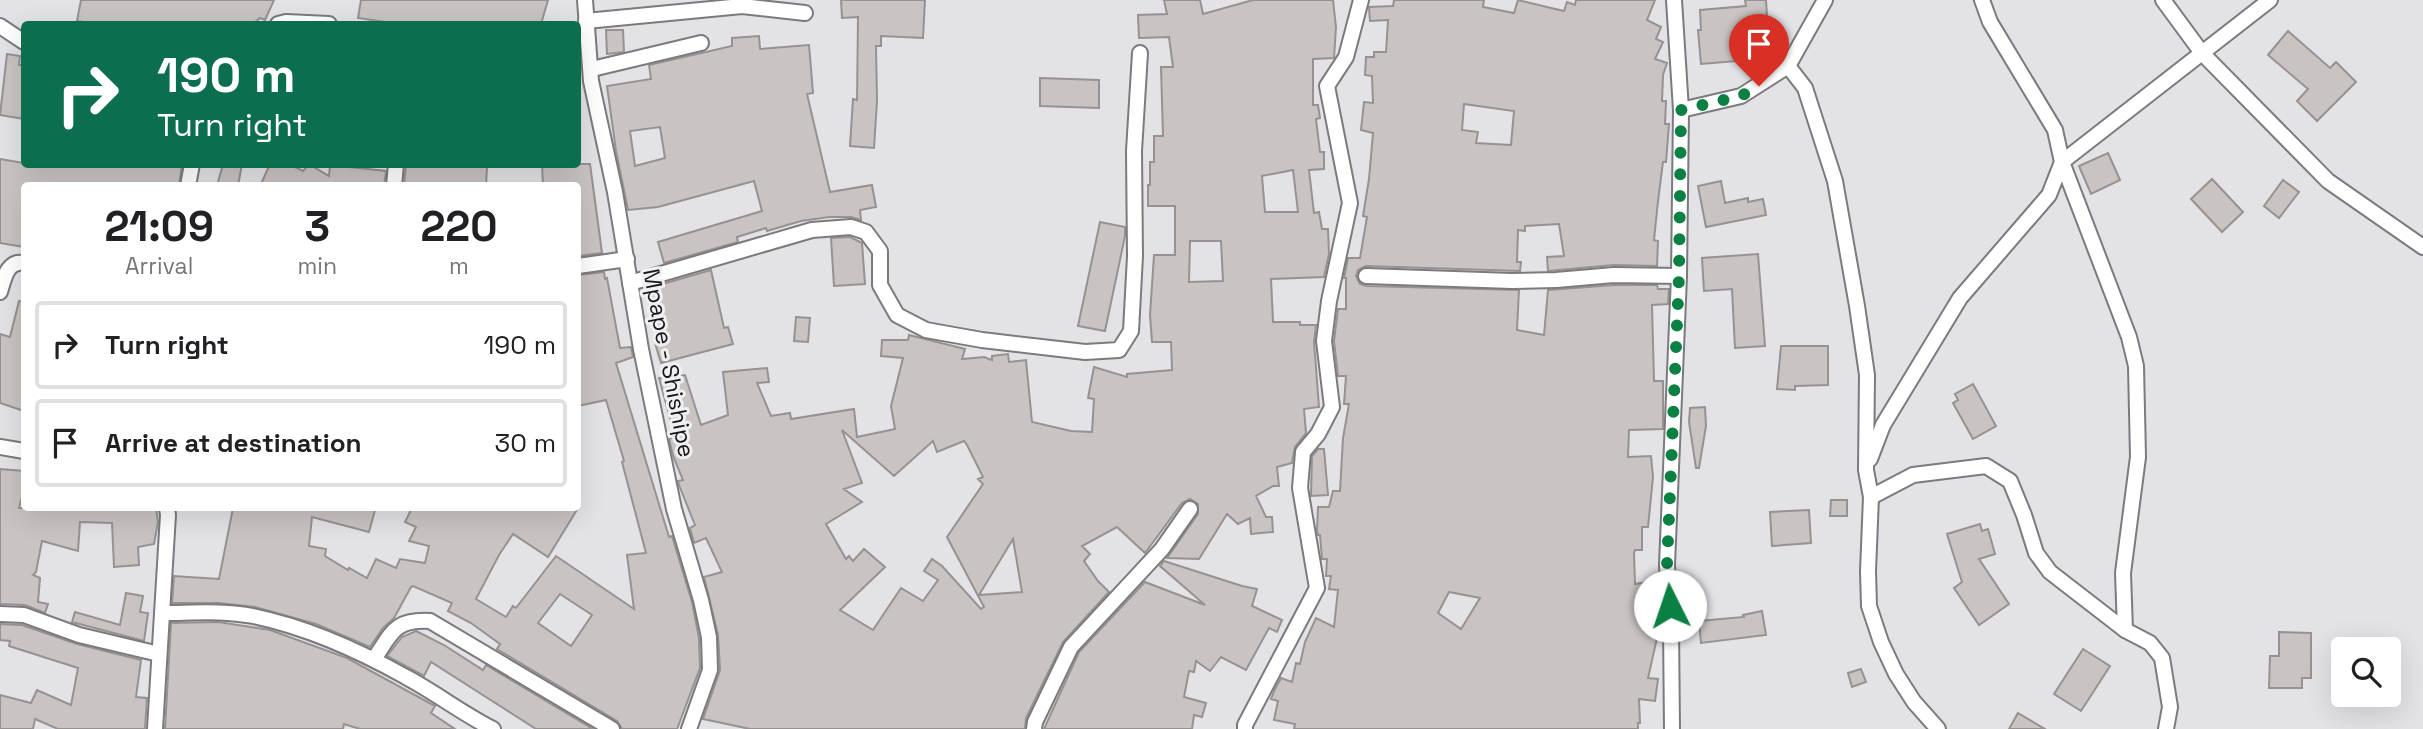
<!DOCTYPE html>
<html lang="en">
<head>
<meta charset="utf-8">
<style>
	body { margin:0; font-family:"Space Grotesk",sans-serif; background:#f2f2f2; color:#202124; height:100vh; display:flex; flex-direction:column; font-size:26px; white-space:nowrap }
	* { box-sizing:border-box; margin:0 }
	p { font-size:23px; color:#757577 }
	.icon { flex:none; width:38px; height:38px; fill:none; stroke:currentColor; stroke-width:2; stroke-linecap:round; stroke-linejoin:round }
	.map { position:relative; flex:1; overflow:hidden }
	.details { position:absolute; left:21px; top:182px; width:560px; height:329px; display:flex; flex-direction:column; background:#fff; border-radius:7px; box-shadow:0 7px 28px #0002 }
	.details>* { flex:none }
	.banner { position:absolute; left:21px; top:21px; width:560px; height:147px; border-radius:7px; box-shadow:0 7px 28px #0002; background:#0b6e4f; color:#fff; overflow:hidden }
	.tools { position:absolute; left:2331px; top:637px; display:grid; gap:14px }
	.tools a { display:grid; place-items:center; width:70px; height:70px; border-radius:7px; background:#fff; box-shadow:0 7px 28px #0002; font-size:35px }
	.pin { position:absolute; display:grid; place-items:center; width:60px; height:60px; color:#fff; margin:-72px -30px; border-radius:50% 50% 50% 0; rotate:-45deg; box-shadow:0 0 7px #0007 }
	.pin .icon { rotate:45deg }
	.me { position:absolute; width:77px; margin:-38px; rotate:356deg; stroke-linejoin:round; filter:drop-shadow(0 0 5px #0008) }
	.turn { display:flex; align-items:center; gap:24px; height:147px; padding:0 21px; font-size:32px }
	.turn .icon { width:91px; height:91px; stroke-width:2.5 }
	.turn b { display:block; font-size:49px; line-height:60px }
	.eta { display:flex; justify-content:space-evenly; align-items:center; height:119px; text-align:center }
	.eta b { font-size:42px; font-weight:700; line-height:49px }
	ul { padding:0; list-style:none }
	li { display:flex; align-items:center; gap:21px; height:88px; margin:0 14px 10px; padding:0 7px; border:4px solid #e0e0e0; border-radius:7px }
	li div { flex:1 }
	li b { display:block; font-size:26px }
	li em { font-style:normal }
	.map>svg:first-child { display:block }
	.building { fill:#c9c4c2; stroke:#979291; stroke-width:2; fill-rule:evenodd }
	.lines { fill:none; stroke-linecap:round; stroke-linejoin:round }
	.street-casing { stroke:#7b7b7f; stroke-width:18 }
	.street { stroke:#fff; stroke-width:14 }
	.route { stroke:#0b8043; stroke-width:12; stroke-dasharray:0 21.6 }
	.labels { text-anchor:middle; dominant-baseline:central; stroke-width:6; stroke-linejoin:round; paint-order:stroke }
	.street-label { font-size:23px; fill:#171719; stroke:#efeff4 }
</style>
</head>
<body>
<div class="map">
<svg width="2423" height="729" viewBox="0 0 2423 729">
	<rect width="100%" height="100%" fill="#e2e2e7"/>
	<g class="building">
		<path d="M81 0H274L265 20 260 18 253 24H97L77 21Z"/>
		<path d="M361 0H548L541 24H399L358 18Z"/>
		<path d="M841 0H925L923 38 881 36V46H876L877 101 874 148 850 146 853 99 857 100 858 17 842 18Z"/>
		<path d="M1164 0H1200L1203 14 1253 0H1333L1336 27 1334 58 1313 59V105H1318L1320 118 1316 119 1320 152H1324V169L1309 170 1314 213 1319 212 1322 229H1328L1329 254 1324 277 1271 279 1273 322H1300V325H1316L1314 342 1319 407 1304 409 1306 433 1295 447 1292 463 1277 467 1279 486H1273L1256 496 1266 517H1272L1273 532 1251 534 1250 518 1238 524 1227 514 1199 559 1167 558 1198 514V504L1190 499 1182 503 1145 553 1117 527 1082 546 1090 554 1084 561 1098 581 1109 592 1063 642 1026 718 1025 729H750L703 719 720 670 718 635 704 577 722 572 706 538 694 543 690 528 695 525 679 485 678 481 683 480 673 456 669 439 675 436 659 378 685 375 701 425 728 415 723 372 767 368 769 382 757 383 771 416 790 413 791 419 854 409 857 437 895 429 891 406 903 358 881 356 882 340H908L909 335 965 349 962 359 984 357 992 360V356L1008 354 1009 362 1026 360 1032 422 1071 431 1092 432 1094 399 1088 398 1094 367 1127 377V374L1172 370 1171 342H1152L1150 315 1154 255H1175V206H1148V185H1150V162H1154V136H1163L1161 67H1173L1169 37 1139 38 1138 15 1167 14ZM1293 170 1298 212H1265L1262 176ZM1190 241H1221L1223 281 1189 282ZM842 430 894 476 933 441 937 452 964 441 967 445 983 477 978 479 983 484 947 537 984 607 981 609 942 566 932 559 924 571 938 580 923 601 901 588 873 630 840 610 885 567 864 549 853 561 849 556 846 559 826 524 862 502 844 489 862 483ZM1013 539 1022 592 979 595Z"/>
		<path d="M1394 0H1484L1483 7 1514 13 1518 0 1564 11 1567 2 1575 5 1576 0H1655L1647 20 1661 27 1656 39 1663 42 1655 59 1667 63 1663 75 1662 101H1666L1665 124H1669L1666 162H1663L1658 201 1654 240 1658 241 1657 266 1614 265 1548 271 1547 257 1564 256 1559 224 1525 226V231L1518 230 1517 262H1521L1520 271 1366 266 1358 270 1356 276 1360 284 1366 286 1519 290 1517 330 1544 335 1548 290 1614 285H1657L1658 289H1669L1668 304 1652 305 1654 381H1663V429L1629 430 1628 457 1651 456 1653 477 1648 527H1642V550H1635L1634 553 1635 584 1653 581 1660 638H1657L1648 678 1658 679 1655 701 1639 699 1640 723H1638V729H1294L1295 724 1274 720 1278 701 1271 699 1275 689 1281 678 1292 682 1296 663 1300 664 1305 642 1316 618 1334 627 1338 590 1329 589 1331 576H1326L1327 559H1322L1320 535H1318L1317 530 1318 507H1329L1333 491H1340L1343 438 1349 404H1344L1346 376H1338L1334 341 1338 309H1346V278H1344L1348 258H1360L1367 217 1363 216 1369 179 1373 133 1361 130 1364 102 1373 103 1372 76 1365 75 1366 57H1374V52H1386L1388 20 1370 21 1369 7 1393 6ZM1464 104 1514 111 1511 145 1476 143 1478 132 1462 130ZM1449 592 1480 598 1461 629 1438 613Z"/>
		<path d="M1745 0H1766L1770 66 1750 69 1749 60 1701 64 1698 30H1701L1700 10 1746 6Z"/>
		<path d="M606 30H623L624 52 607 54Z"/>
		<path d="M2288 31 2330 68 2336 62 2356 82 2317 121 2297 101 2308 89 2268 55Z"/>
		<path d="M759 36 760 49 809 45 813 93 807 94 830 192 872 185 876 207 860 210 861 220 851 217H829L801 221 767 231 766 228 737 237 738 242 664 263 658 242 762 211 754 181 658 207 628 210 616 151 607 86 651 79 649 65 732 46V38ZM660 127 665 158 635 166 630 131Z"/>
		<path d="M7 54 20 56 19 65H24V119L0 115Z"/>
		<path d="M1040 78 1099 80V108L1040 106Z"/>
		<path d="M2108 153 2120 180 2091 194 2079 166Z"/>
		<path d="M0 159 24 163V164H182L179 186H24V247L0 243Z"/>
		<path d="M223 164H242L238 186H217Z"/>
		<path d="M270 164H289L303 171 309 164 329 176 330 165 386 171 384 186H260Z"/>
		<path d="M406 164 487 167 486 186H404Z"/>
		<path d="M542 164H590L602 253 578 256V186H543Z"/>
		<path d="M2212 179 2243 212 2222 232 2191 199Z"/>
		<path d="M2283 180 2299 192 2279 218 2264 206Z"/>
		<path d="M1721 181 1725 203 1748 198V202L1763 199 1766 215 1706 227 1698 186Z"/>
		<path d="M1100 222 1125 227V236L1105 331 1078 326Z"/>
		<path d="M850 237 862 243 865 284 834 286 831 238Z"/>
		<path d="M1758 254 1765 346 1735 348 1732 289 1704 291 1702 258Z"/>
		<path d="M711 270 724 328 728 327 733 344 661 363 655 343 660 342 645 289Z"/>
		<path d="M604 272 605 279 607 278 620 348 631 347 633 357 616 363 669 537 672 536 692 602 699 638 700 668 677 729H622L617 721 497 649 500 644 471 623 448 611 452 603 413 586 411 587 394 618 383 628 370 647 316 624 255 607 219 603H172L174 576 219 579 233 508H364L375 510 369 532 312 517 309 546 326 549 325 556 348 570 349 568 367 578 376 559 396 568 400 559 425 563 429 546 409 541 416 527 405 522 412 508H578L548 557 513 534 499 555 476 599 506 617 513 606 516 608 556 556 634 609 627 555 646 553 622 462 624 461 606 400 578 406V275ZM560 594 592 615 571 646 538 623Z"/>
		<path d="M19 301 24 302V411L0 403V334L10 337Z"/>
		<path d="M796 317 810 318 808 342 794 341Z"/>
		<path d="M1781 346H1828V385L1795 386V390L1777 389Z"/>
		<path d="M1973 384 1996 426 1973 439 1953 403 1958 400 1955 394Z"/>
		<path d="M1705 407 1706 426 1699 468H1696L1689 422 1690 408Z"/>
		<path d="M1318 449H1324L1328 495 1311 496 1312 456Z"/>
		<path d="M0 469 24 471V489L19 508H156L158 522 154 544 138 547 139 565 114 567 112 523 80 522 78 551 42 541 36 572 33 575 40 578 38 602 48 604 45 613 25 605 0 604Z"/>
		<path d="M1831 500H1847V516H1830Z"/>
		<path d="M1809 510 1811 543 1772 546 1770 512Z"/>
		<path d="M1980 524 1982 531 1988 529 1995 554 1979 559 2009 604 1979 625 1954 588 1962 582 1947 534Z"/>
		<path d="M1164 561 1242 586 1257 589 1252 606 1282 620 1277 632 1269 628 1246 670 1221 657 1210 671 1196 661 1194 672 1189 671 1184 697 1206 703 1202 717 1194 715 1192 729H1044L1079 652 1145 582 1205 605 1160 566Z"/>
		<path d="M126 593 143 596 140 612 148 613 144 641 72 622 75 612 120 625Z"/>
		<path d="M1762 611 1766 635 1701 643 1699 621 1744 617 1743 615Z"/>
		<path d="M218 622 270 630 347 658 435 706 431 713 455 729H360L344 724 343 729H165L171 623Z"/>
		<path d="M0 624 22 625 77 644 141 660 136 697 147 698 145 729H58L35 719 33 729H0V695L31 703 37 690 71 705 78 668 9 646 10 641 0 640Z"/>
		<path d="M416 631 444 645 483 670 486 665 593 729H536L431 662 424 676 387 656 402 637Z"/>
		<path d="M2279 632 2311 633V678H2302V688H2269L2270 656H2279Z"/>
		<path d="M2083 649 2110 666 2081 711 2054 694Z"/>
		<path d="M1861 669 1866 682 1852 687 1848 673Z"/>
		<path d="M2018 713 2045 729H2009Z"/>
	</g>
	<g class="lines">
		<defs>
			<g id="street">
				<path d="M585 0 591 81 615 192 641 349 674 509 701 600 709 637 710 670 689 729"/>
				<path d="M2163 0 2202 53 2328 181 2423 247"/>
				<path d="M586 21 742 6 805 13"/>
				<path d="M278 24 286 22 329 24"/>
				<path d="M0 26 24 42"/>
				<path d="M1788 66 1805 88 1835 181 1857 306 1867 375 1866 470 1871 497 1868 571 1869 606 1881 642 1896 674 1914 702 1938 729"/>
				<path d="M592 69 701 43"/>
				<path d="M1681 110 1741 96 1788 66 1825 0"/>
				<path d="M188 186 192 164"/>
				<path d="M394 186 396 164"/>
				<path d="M578 266 627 259"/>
				<path d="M1366 276 1512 281 1556 280 1614 275 1679 276"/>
				<path d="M630 283 812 230 851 227 866 232 880 251V285L897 315 926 330 982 340 1085 352 1119 350 1131 331 1135 256 1134 151 1140 53"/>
				<path d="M0 292C4 279 7 260 24 263"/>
				<path d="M0 447 24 451"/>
				<path d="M1870 459 1883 425 1960 298 2049 195 2062 162 2055 130 1990 22 1982 0"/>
				<path d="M1871 497 1913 475 1986 466 2010 481 2024 515 2036 553 2050 572 2125 630 2150 643 2162 658 2170 707 2166 729"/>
				<path d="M162 613C191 613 223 610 253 616 306 627 358 650 406 677 436 693 463 714 493 729"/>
				<path d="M0 614 24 615 79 635 159 654"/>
				<path d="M2125 630 2123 573 2138 457 2136 366 2129 337 2062 162 2270 0"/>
				<path d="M374 659C392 633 394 619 430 621L612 729"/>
				<path d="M155 729 168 515 167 508"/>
				<path d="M1034 729 1035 722 1071 647 1162 549 1190 509"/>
				<path d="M1245 729V725L1317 588 1300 488 1303 452 1318 434 1332 407 1324 341 1329 301 1350 203 1327 86 1346 57 1361 0"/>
				<path d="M1672 729 1671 627 1667 565 1679 276 1681 110 1674 0"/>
			</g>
		</defs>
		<use href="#street" class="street-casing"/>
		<use href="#street" class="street"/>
	</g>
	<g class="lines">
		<path class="route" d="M1670 606 1667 565 1679 276 1681 110 1741 96 1759 86"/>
	</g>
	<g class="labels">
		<g class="street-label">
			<text transform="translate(669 363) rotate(79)">Mpape - Shishipe</text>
		</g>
	</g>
</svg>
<div class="tools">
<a><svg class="icon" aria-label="search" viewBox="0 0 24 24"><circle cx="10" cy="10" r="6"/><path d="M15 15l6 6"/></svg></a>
</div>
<div class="pin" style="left:1759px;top:86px;background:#d93025"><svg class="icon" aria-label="arrive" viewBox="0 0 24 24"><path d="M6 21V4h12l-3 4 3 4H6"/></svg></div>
<svg class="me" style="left:1670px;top:606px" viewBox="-20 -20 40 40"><circle r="19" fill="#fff"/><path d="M0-13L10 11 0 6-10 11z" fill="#0b8043"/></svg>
<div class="banner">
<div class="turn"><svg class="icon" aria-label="right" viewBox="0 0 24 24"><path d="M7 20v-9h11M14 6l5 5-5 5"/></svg><div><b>190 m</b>Turn right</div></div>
</div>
<section class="details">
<div class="eta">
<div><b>21:09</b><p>Arrival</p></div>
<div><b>3</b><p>min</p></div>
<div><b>220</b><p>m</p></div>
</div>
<ul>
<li><svg class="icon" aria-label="right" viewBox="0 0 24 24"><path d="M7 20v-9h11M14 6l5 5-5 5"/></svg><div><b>Turn right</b></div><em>190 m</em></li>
<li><svg class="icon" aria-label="arrive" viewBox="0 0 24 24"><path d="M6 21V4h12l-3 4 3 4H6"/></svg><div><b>Arrive at destination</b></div><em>30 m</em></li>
</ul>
</section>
</div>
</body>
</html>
